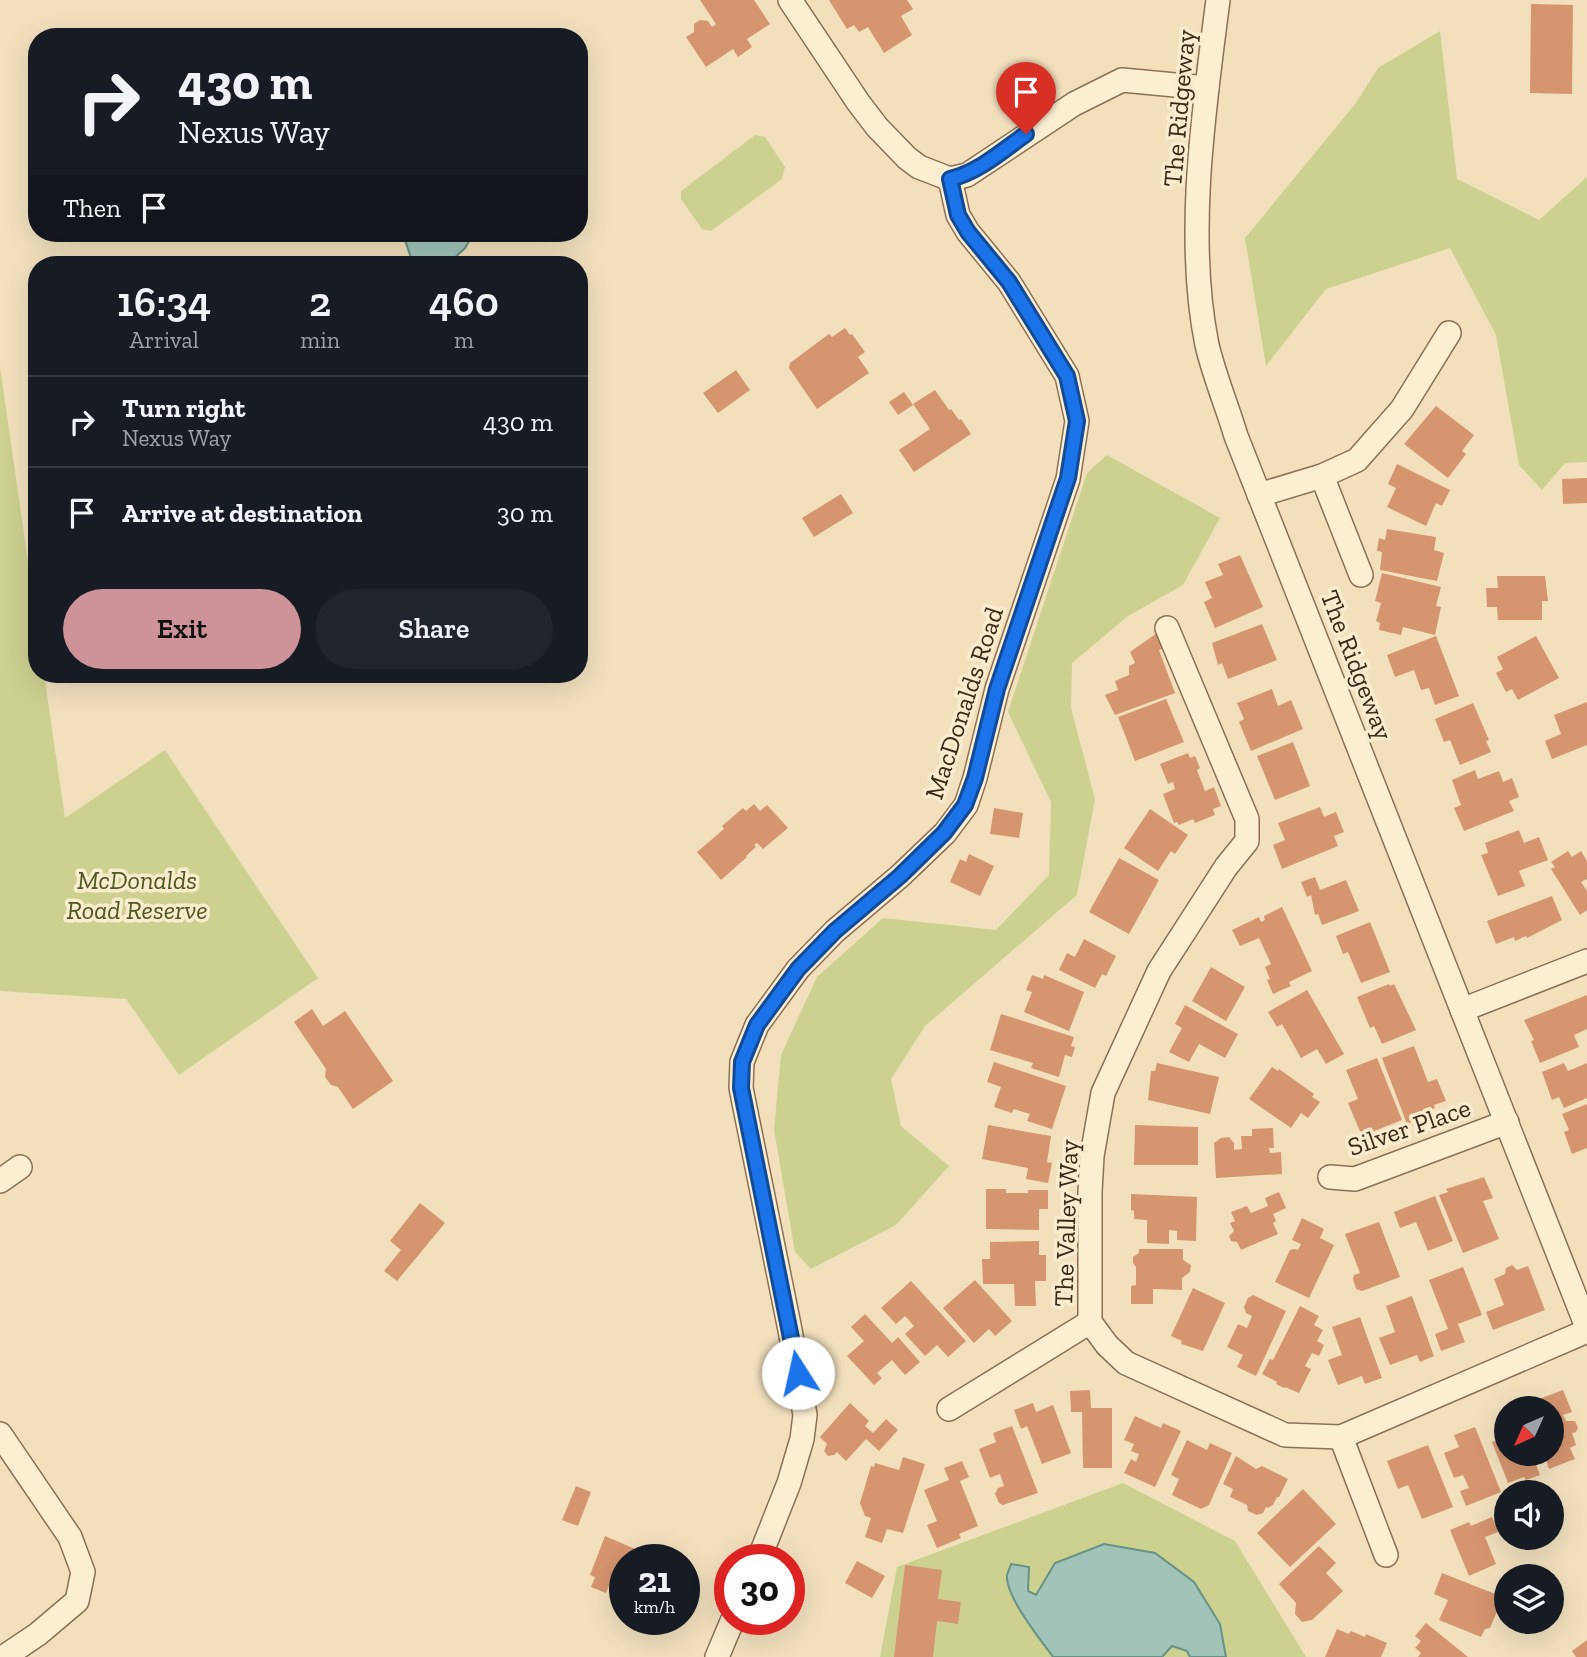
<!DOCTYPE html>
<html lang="en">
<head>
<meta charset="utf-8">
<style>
	body { margin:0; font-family:"Zilla Slab",serif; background:#20242c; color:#f1f3f6; height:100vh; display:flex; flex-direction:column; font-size:26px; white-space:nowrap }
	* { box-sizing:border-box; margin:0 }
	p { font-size:23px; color:#9ea1a6 }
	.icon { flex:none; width:38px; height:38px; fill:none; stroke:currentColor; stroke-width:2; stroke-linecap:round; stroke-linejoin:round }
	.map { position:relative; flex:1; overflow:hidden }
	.details { position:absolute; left:28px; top:256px; width:560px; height:427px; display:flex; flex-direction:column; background:#171b24; border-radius:28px; box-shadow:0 7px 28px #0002 }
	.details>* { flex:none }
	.hud { position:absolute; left:28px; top:28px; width:560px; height:214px; border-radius:28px; box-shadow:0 7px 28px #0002; background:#171b24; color:#f1f3f6; overflow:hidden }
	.needle { width:46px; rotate:225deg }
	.controls { position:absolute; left:1494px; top:1396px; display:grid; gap:14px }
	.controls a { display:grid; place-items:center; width:70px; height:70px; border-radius:50%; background:#171b24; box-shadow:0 7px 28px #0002; font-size:35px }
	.speed { position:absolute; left:609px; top:1544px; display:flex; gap:14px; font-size:35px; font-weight:700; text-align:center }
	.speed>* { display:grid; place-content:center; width:91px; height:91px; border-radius:50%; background:#171b24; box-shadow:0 7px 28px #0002; line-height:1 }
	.speed small { font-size:18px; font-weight:400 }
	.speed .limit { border:10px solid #d22; background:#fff; color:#111 }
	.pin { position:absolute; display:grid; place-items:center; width:60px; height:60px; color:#fff; margin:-72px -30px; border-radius:50% 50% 50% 0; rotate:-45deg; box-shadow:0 0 7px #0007 }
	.pin .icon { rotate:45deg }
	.me { position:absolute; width:77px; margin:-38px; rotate:350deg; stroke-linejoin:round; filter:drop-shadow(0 0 5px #0008) }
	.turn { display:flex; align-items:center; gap:24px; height:147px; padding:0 35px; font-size:32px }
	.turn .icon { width:91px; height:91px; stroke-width:2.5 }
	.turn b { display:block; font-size:49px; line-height:60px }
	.then { display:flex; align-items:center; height:66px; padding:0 35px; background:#0003; gap:14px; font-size:26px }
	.eta { display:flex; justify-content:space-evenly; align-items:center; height:119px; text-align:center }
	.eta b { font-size:42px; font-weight:600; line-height:49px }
	.cta { display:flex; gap:14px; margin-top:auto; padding:14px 35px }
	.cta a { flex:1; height:80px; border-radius:42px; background:#cd9398; color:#111; font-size:28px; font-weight:600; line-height:80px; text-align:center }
	.cta a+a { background:#20242c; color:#f1f3f6 }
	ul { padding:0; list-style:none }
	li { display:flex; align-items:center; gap:21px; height:91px; padding:0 35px; border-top:2px solid #363941 }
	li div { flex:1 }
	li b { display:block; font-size:26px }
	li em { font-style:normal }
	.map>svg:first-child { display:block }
	.green { fill:#ccd190 }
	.water { fill:#a1c3b8; stroke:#689286; stroke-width:2 }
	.building { fill:#d5956f }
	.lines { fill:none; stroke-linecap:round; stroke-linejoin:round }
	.minor-casing { stroke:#8c7054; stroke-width:26 }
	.minor { stroke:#fceed1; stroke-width:23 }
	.route-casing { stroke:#114b97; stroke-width:18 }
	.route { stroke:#1a73e8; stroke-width:12 }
	.labels { text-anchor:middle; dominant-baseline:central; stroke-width:7; stroke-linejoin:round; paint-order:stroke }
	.street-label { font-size:26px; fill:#3a281b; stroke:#f9ebcd }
	.park-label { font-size:26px; font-style:italic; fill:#4c591f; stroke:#f9ebcd }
</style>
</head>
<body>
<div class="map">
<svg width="1587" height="1657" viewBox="0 0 1587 1657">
	<rect width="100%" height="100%" fill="#f2e0bd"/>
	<g class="green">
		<path d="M1440 31 1457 179 1539 220 1587 177V462L1565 463 1542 490 1519 465 1496 335 1450 248 1326 289 1266 366 1245 238 1356 103 1378 68Z"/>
		<path d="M755 135 765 137 785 167 782 179 711 231 702 229 681 199V191Z"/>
		<path d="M0 367 37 624V674H44L65 818 165 750 318 978 179 1075 126 999 0 991Z"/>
		<path d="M1107 455 1220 518 1183 585 1128 616 1072 663 1071 708 1095 799 1077 895 925 1026 891 1079 901 1126 949 1166 896 1225 811 1269 795 1252 774 1130 781 1055 817 977 883 918 996 930 1049 875 1051 802 1008 712 1087 473Z"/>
		<path d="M1123 1483 1235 1541 1306 1657H880L897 1567Z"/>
	</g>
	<g class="water">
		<path d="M400 233H474L465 248 448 264H413L406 243Z"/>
		<path d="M1104 1544 1155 1553 1194 1582 1220 1624 1226 1657H1190L1187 1651 1172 1646 1162 1657H1053C1040 1639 1005 1596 1007 1575 1007 1574 1011 1565 1011 1564L1029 1567 1028 1591 1036 1595 1055 1563Z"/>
	</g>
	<g class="building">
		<path d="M700 0H754L770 24 747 39 752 47 738 57 733 49 706 67 686 37 694 32V24L700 20 708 21 712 27 716 24Z"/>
		<path d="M829 0H907L913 9 901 16 912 35 884 53 868 27 859 32 854 25 847 29Z"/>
		<path d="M1531 4 1573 5 1572 94 1530 93Z"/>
		<path d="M845 328 850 335 852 334 865 352 858 357 869 373 817 409 789 368 790 363 829 334 832 337Z"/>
		<path d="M736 370 750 390 718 413 703 393Z"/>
		<path d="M935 390 949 410 951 409 959 420 961 419 971 434 914 472 899 450 930 429 913 404Z"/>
		<path d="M904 392 913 405 898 415 889 402Z"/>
		<path d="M1436 406 1474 435 1462 451 1466 454 1448 478 1404 444Z"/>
		<path d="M1397 464 1450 490 1442 506 1436 503 1426 526 1387 507 1396 488 1388 484Z"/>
		<path d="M1587 478V503L1563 504 1562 479Z"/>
		<path d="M841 494 853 513 814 537 802 518Z"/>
		<path d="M1387 529 1436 537 1434 550 1444 553 1437 581 1380 570 1382 552 1377 551 1379 538 1385 540Z"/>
		<path d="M1240 555 1263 607 1215 628 1204 602 1212 598 1205 582 1223 575 1218 564Z"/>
		<path d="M1382 573 1441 587 1436 606 1441 607 1435 635 1403 627 1401 635 1379 630 1380 623 1376 621 1381 603 1375 601Z"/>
		<path d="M1497 576H1545L1548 601H1542V620H1498L1497 607H1487L1486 588H1498Z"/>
		<path d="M1262 624 1277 660 1228 679 1222 663 1218 665 1212 643Z"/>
		<path d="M1157 633 1164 648 1159 650 1175 693 1115 715 1105 695 1118 690 1115 681 1129 675V666L1135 663 1130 652Z"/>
		<path d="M1436 636 1459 696 1435 705 1429 688 1421 690 1414 670 1395 677 1387 655Z"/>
		<path d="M1536 636 1559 678 1518 700 1512 689 1506 692 1496 673 1503 669 1497 657Z"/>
		<path d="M1272 689 1278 706 1291 700 1303 729 1251 751 1239 722 1244 719 1237 703Z"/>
		<path d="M1166 699 1184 742 1135 761 1118 717Z"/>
		<path d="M1587 702V745L1552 759 1545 741 1561 734 1554 715Z"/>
		<path d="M1473 703 1489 740 1486 741 1491 752 1460 765 1450 740 1444 742 1435 719Z"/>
		<path d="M1293 742 1310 786 1275 800 1257 756Z"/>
		<path d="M1188 753 1190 758 1195 756 1200 768 1197 770 1205 791 1214 787 1221 806 1213 809 1215 815 1195 823 1193 819 1179 825 1177 822 1174 823 1163 794 1175 789 1173 782 1168 784 1160 764Z"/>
		<path d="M1475 770 1478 779 1499 771 1503 782 1512 778 1519 797 1509 801 1514 811 1464 831 1454 808 1461 805 1452 780Z"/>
		<path d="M754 804 760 811 767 805 788 828 763 849 757 843 754 845 756 847 746 856 747 857 721 880 697 852 724 829 722 826 743 808 746 811Z"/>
		<path d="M1320 807 1324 817 1336 812 1344 832 1334 836 1338 846 1282 869 1273 845 1285 840 1278 823Z"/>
		<path d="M994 808 1023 813 1019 838 990 834Z"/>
		<path d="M1150 809 1188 835 1175 854 1171 851 1158 871 1124 848Z"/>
		<path d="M1519 830 1524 843 1539 837 1548 860 1519 871 1525 886 1498 896 1481 855 1488 853 1485 843Z"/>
		<path d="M1568 851 1572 857 1581 851 1587 861V879L1581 882 1587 891V910L1580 915 1551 869 1555 867 1551 862Z"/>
		<path d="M969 854 994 866 980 896 950 882 960 859 966 862Z"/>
		<path d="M1119 858 1159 880 1129 934 1089 912Z"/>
		<path d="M1315 877 1320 890 1346 880 1359 911 1322 925 1318 914 1315 915 1311 895 1307 897 1301 882Z"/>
		<path d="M1552 896 1562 920 1527 938 1526 936 1515 941 1514 937 1496 944 1487 921Z"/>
		<path d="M1282 907 1312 971 1289 982 1291 986 1273 994 1267 980 1270 979 1265 967 1271 964 1259 938 1240 946 1232 930 1259 917 1261 922 1265 920 1264 916Z"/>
		<path d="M1370 922 1390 972 1361 983 1348 952 1343 954 1336 936Z"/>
		<path d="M1084 939 1116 956 1106 976 1102 974 1095 988 1059 970 1067 953 1075 957Z"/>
		<path d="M1211 967 1245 987 1226 1021 1192 1001Z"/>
		<path d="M1032 975 1043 979 1044 975 1084 992 1069 1031 1024 1012 1032 992 1026 990Z"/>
		<path d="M1389 984 1390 986 1394 984 1416 1030 1382 1044 1374 1026 1370 1028 1357 997Z"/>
		<path d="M1307 990 1344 1054 1326 1064 1317 1049 1301 1058 1282 1024 1277 1027 1268 1012Z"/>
		<path d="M1587 995V1029L1574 1035 1579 1047 1540 1063 1531 1041 1534 1040 1524 1020Z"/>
		<path d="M1185 1005 1238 1034 1225 1058 1199 1044 1189 1062 1169 1052 1182 1028 1175 1024Z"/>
		<path d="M312 1009 323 1026 345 1011 393 1081 353 1109 338 1087 331 1085 325 1077 326 1069 294 1022Z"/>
		<path d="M1001 1014 1074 1037 1071 1046 1075 1047 1072 1057 1065 1055 1059 1077 1031 1068 1033 1063 990 1050Z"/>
		<path d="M1414 1046 1428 1082 1437 1079 1446 1101 1434 1105 1435 1108 1431 1110 1433 1114 1407 1124 1382 1058Z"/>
		<path d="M1377 1058 1402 1120 1362 1136 1348 1103 1358 1099 1346 1070Z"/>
		<path d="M994 1062 1066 1086 1052 1129 1027 1121 1030 1114 1014 1109 1012 1113 994 1107 1001 1087 987 1082Z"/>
		<path d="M1157 1063 1219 1077 1210 1114 1148 1100 1151 1071H1155Z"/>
		<path d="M1564 1063 1568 1071 1587 1063V1098L1564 1108 1559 1097 1552 1100 1542 1072Z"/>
		<path d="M1272 1067 1278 1071 1279 1069 1314 1094 1312 1097 1320 1102 1308 1118 1301 1113 1291 1128 1249 1099Z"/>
		<path d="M1587 1104V1148L1572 1154 1564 1132 1569 1130 1562 1114Z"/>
		<path d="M988 1125 1051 1136 1047 1162 1052 1163 1048 1183 1026 1179 1028 1168 982 1159Z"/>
		<path d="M1135 1125 1198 1127V1165H1134Z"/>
		<path d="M1273 1128 1274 1148H1269L1270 1153 1281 1152 1282 1174 1216 1178 1214 1143 1221 1138 1229 1137 1234 1143V1150L1242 1149 1241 1136H1252V1129Z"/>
		<path d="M1484 1177 1493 1198 1483 1201 1499 1239 1463 1253 1439 1195 1448 1192 1446 1189Z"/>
		<path d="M986 1189H1006V1193H1028V1190H1048V1209H1039V1230L986 1229Z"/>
		<path d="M1279 1192 1286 1208 1273 1214 1276 1221 1273 1223 1278 1234 1241 1250 1237 1242 1231 1241 1229 1236 1234 1231 1230 1223 1235 1221 1231 1212 1247 1206 1251 1213 1268 1206 1265 1198Z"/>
		<path d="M1131 1194 1197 1197 1196 1241 1177 1240V1231L1169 1230V1244L1147 1243V1220L1134 1219V1211L1131 1210Z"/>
		<path d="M1435 1196 1453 1241 1428 1251 1416 1222 1400 1228 1394 1212Z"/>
		<path d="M420 1203 445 1223 397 1281 384 1271 401 1250 390 1241Z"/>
		<path d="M1302 1218 1324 1229 1320 1238 1334 1245 1309 1298 1275 1282 1290 1250 1294 1249 1298 1250 1301 1244 1292 1240Z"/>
		<path d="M1379 1222 1400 1277 1362 1291 1356 1289 1353 1279 1354 1275 1360 1273 1345 1234Z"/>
		<path d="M1039 1241V1255H1046V1281H1035L1036 1306H1015L1014 1284H983L982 1259H990V1242Z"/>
		<path d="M1139 1249H1183V1260L1191 1265 1190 1272 1182 1278V1290L1153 1289V1304H1131V1286L1136 1285V1267L1133 1263V1257L1139 1253Z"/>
		<path d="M1512 1265 1517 1270 1528 1266 1545 1310 1493 1330 1486 1312 1504 1305 1494 1279 1505 1274 1506 1268Z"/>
		<path d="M1463 1267 1482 1315 1458 1324 1465 1342 1441 1351 1435 1334 1448 1329 1429 1280Z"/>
		<path d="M975 1280 1012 1321 995 1336 989 1329 974 1343 943 1308Z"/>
		<path d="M911 1281 966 1341 948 1357 937 1345 925 1356 905 1334 914 1326 905 1316 896 1324 881 1308Z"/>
		<path d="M1193 1288 1225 1303 1203 1351 1181 1344 1182 1341 1171 1336Z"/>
		<path d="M1253 1295 1286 1311 1256 1376 1237 1367 1243 1355 1227 1347 1238 1324 1247 1328 1252 1316 1246 1313 1244 1307 1248 1298Z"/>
		<path d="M1412 1296 1434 1356 1420 1362 1417 1355 1390 1365 1379 1338 1395 1332 1386 1306Z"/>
		<path d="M1300 1306 1319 1316 1314 1325 1323 1330 1317 1341 1324 1345 1319 1356 1312 1353 1305 1366 1311 1369 1299 1393 1285 1387 1284 1388 1276 1384 1277 1382 1262 1374 1270 1359 1273 1360Z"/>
		<path d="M865 1314 892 1343 898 1337 920 1362 905 1375 892 1360 877 1373 882 1378 874 1385 847 1356 864 1341 851 1327Z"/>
		<path d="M1360 1317 1382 1378 1365 1384 1362 1376 1338 1385 1328 1360 1342 1355 1332 1327Z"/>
		<path d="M1090 1390 1091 1408H1112V1468H1083L1082 1412H1071L1070 1391Z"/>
		<path d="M1563 1390 1572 1412 1563 1415 1566 1421H1575L1578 1428 1576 1432 1572 1433 1576 1445 1570 1448 1575 1459 1549 1469 1544 1454H1552V1409H1546L1542 1398Z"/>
		<path d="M850 1403 869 1421 865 1426 873 1433 886 1419 898 1430 879 1451 866 1439 846 1461 837 1452 834 1455 828 1456 824 1451 827 1444 820 1437Z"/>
		<path d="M1033 1403 1036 1412 1053 1405 1071 1453 1042 1464 1027 1426 1021 1429 1014 1410Z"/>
		<path d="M1135 1416 1161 1428 1163 1423 1181 1431 1155 1487 1124 1473 1131 1459 1136 1462 1139 1454 1131 1451 1134 1444 1124 1440Z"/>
		<path d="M1012 1426 1038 1493 1003 1505 999 1503 995 1494 998 1488 1004 1486 1000 1474 990 1478 979 1449 996 1442 993 1433Z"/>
		<path d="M1475 1427 1501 1492 1466 1506 1460 1491 1469 1488 1463 1475 1454 1478 1444 1453 1459 1447 1454 1435Z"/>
		<path d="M1507 1429V1454H1532L1540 1475 1526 1480 1524 1477 1508 1483 1492 1442 1502 1438 1500 1431Z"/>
		<path d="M1187 1440 1207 1450 1210 1443 1232 1453 1209 1505 1201 1509 1172 1495 1179 1479 1171 1475Z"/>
		<path d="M1428 1445 1453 1507 1422 1519 1408 1485 1398 1489 1387 1461Z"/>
		<path d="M1236 1456 1256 1469 1262 1466 1288 1479 1279 1497H1277L1273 1505 1268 1508 1266 1507 1263 1513 1257 1515 1248 1511 1247 1505 1230 1497 1233 1489 1223 1484Z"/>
		<path d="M903 1457 925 1464 903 1533 887 1529 882 1543 865 1537 871 1518 865 1516 860 1503 871 1466 874 1467 875 1463 899 1470Z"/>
		<path d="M962 1461 969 1477 960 1481 978 1526 959 1534 961 1538 937 1548 927 1525 937 1521 924 1490 949 1480 944 1468Z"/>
		<path d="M576 1486 591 1492 578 1526 562 1520Z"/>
		<path d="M1303 1489 1336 1524 1290 1567 1257 1533Z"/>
		<path d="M1492 1517 1498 1532 1485 1537 1496 1564 1469 1576 1450 1530 1469 1522 1471 1526Z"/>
		<path d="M605 1536 642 1552 639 1559H625V1589L610 1583 606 1593 591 1587 595 1577 590 1575Z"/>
		<path d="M1319 1546 1336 1563 1326 1573 1343 1591 1312 1620 1302 1622 1295 1614 1296 1603 1279 1584Z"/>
		<path d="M857 1561 885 1576 872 1598 845 1583Z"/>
		<path d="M905 1565 942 1570 938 1599 961 1602 958 1624 937 1621 933 1657H894Z"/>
		<path d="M1442 1573 1503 1597 1490 1628 1485 1629 1481 1637 1439 1620 1448 1600 1434 1594Z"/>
		<path d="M1426 1623 1468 1657H1418L1421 1653 1415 1648 1421 1641 1415 1636Z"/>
		<path d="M1337 1629 1349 1634 1351 1631 1365 1637 1366 1634 1387 1643 1381 1657H1325Z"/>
		<path d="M1587 1640V1657H1576L1572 1651Z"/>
	</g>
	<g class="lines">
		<defs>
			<g id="minor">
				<path d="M790 0 858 102 877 127 907 158 919 167 950 179"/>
				<path d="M1218 0C1204 108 1185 237 1207 345 1214 375 1227 406 1236 436L1587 1327"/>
				<path d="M950 179 967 175 1074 104 1122 80 1207 88"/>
				<path d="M1322 476 1361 575"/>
				<path d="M1259 495 1322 476 1357 460 1402 409 1449 333"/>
				<path d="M1167 628 1247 819V841L1226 867 1159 971 1103 1093 1092 1156 1090 1192V1322L1107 1345 1126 1363 1285 1435 1341 1437 1587 1331"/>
				<path d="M1462 1010 1587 961"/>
				<path d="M1330 1177 1355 1179 1507 1122"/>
				<path d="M0 1181 20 1167"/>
				<path d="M949 1409 1090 1322"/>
				<path d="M0 1434 70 1537 83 1572 77 1601 38 1634 4 1657"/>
				<path d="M1341 1437 1386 1555"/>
				<path d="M759 1559 789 1483 802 1439 805 1415 790 1330 741 1088 742 1062 757 1025 798 969 835 931 900 876 945 833 966 805 975 778 997 689 1068 479 1077 421 1067 376 1009 282 968 232 958 215 950 179"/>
				<path d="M717 1657 733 1619"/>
			</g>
		</defs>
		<use href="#minor" class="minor-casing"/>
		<use href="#minor" class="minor"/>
	</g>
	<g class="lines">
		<defs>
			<path id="route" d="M798 1373 741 1088 742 1062 757 1025 798 969 835 931 900 876 944 833 965 805 975 778 997 689 1068 478 1077 421 1067 376 1009 282 968 232 958 215 950 179C979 172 1002 151 1026 134"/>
		</defs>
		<use href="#route" class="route-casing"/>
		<use href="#route" class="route"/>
	</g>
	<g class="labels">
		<g class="street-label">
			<text transform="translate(1179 108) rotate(-85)">The Ridgeway</text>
			<text transform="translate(1357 665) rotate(69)">The Ridgeway</text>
			<text transform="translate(964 703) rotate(-72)">MacDonalds Road</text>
			<text transform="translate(1409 1127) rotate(-19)">Silver Place</text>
			<text transform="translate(1066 1223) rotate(-88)">The Valley Way</text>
		</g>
		<g class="park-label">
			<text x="137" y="880">McDonalds<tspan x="137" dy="30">Road Reserve</tspan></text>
		</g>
	</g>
</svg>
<div class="controls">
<a><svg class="needle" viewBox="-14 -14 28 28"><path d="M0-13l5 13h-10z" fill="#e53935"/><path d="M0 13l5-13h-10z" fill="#9ea1a6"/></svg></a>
<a><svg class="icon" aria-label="sound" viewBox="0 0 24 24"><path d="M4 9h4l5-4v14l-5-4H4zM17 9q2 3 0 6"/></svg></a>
<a><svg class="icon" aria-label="layers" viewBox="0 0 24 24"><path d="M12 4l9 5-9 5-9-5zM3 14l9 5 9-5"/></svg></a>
</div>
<div class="speed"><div>21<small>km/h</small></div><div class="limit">30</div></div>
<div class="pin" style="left:1026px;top:134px;background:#d93025"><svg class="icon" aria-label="arrive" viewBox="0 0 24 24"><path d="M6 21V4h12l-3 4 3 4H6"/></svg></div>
<svg class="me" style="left:798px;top:1373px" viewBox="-20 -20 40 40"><circle r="19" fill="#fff"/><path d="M0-13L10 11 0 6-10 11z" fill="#1a73e8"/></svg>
<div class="hud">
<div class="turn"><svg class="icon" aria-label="right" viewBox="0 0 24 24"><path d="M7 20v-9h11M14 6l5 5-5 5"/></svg><div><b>430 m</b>Nexus Way</div></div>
<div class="then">Then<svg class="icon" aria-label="arrive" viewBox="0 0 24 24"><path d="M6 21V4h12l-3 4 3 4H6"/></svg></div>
</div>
<section class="details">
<div class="eta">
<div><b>16:34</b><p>Arrival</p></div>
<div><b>2</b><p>min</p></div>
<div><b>460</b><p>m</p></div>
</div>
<ul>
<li><svg class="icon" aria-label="right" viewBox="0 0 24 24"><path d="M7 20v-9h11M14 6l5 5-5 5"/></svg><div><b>Turn right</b><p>Nexus Way</p></div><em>430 m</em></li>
<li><svg class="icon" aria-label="arrive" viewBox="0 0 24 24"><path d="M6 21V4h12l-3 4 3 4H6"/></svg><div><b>Arrive at destination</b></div><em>30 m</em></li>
</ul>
<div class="cta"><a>Exit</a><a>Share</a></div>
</section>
</div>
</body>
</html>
